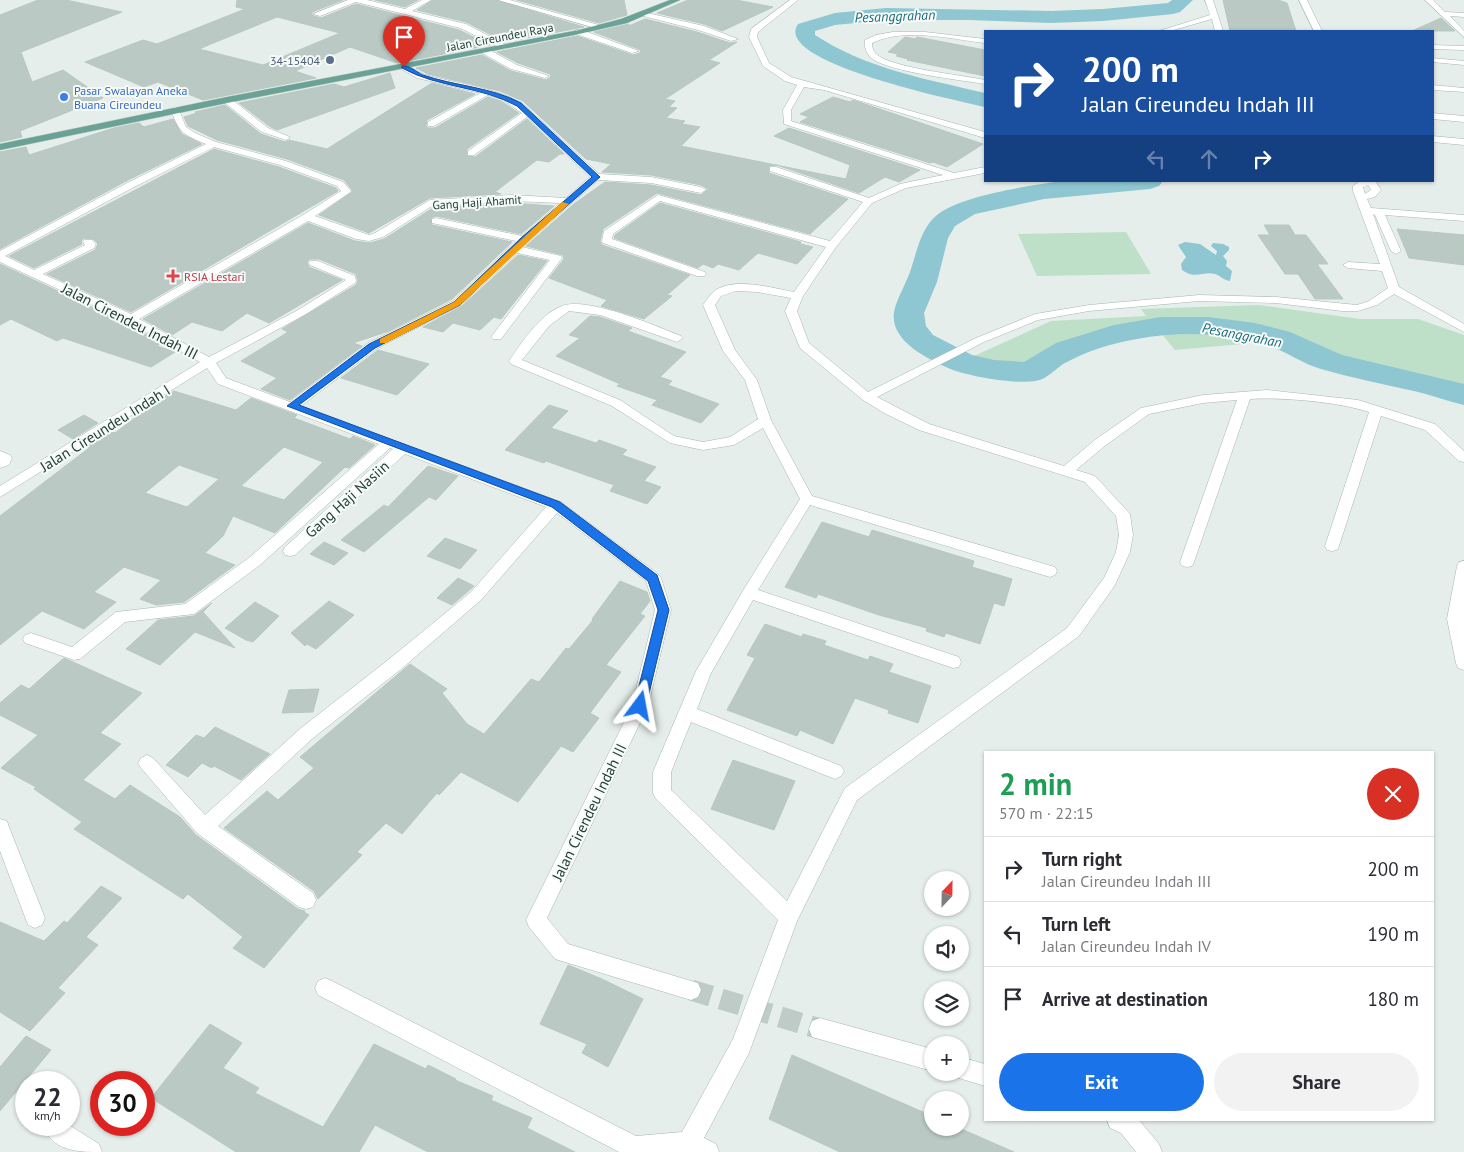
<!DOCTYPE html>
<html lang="en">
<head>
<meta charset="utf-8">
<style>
	body { margin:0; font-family:"PT Sans",sans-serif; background:#f2f2f3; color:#2b2b33; height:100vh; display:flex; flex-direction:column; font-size:19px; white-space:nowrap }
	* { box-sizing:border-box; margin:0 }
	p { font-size:16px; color:#7c7c81 }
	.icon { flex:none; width:28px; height:28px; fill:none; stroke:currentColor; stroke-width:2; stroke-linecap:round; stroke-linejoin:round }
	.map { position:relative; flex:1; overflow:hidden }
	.sheet { position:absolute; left:984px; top:751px; width:450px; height:370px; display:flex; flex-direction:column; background:#fff; border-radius:0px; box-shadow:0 1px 4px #0004 }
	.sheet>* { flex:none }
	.hud { position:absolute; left:984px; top:30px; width:450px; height:152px; border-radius:0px; box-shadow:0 1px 4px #0004; background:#1a4fa0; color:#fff; overflow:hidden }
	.needle { width:32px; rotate:22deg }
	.controls { position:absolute; left:924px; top:871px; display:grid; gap:10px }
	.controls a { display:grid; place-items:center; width:45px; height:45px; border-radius:50%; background:#fff; box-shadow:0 1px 4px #0004; font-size:25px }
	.speed { position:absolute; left:15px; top:1071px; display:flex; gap:10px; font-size:25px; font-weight:700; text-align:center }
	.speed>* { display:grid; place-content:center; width:65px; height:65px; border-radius:50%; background:#fff; box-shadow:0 1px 4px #0004; line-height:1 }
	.speed small { font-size:12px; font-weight:400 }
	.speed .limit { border:8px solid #d22; background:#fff; color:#111 }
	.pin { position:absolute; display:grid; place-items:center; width:42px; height:42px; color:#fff; margin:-51px -21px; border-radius:50% 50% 50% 0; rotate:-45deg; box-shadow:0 0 5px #0007 }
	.pin .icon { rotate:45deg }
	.me { position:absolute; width:55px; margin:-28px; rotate:13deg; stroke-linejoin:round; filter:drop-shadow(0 0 4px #0008) }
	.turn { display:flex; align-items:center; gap:18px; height:105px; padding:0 15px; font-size:22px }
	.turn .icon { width:65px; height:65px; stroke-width:2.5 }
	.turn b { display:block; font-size:35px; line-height:42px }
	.lanes { display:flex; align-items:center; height:48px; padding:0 15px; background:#0003; justify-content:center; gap:25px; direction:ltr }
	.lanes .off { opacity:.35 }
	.round { display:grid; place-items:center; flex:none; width:52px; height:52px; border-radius:26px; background:#f2f2f3 }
	.summary { display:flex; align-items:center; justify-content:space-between; height:85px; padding:0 15px }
	h1 { font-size:30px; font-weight:800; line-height:38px; color:#1e9e55 }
	.primary-button { display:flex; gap:10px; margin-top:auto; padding:10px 15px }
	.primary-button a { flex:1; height:58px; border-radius:30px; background:#1a73e8; color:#fff; font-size:20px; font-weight:800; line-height:58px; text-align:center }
	.primary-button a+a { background:#f2f2f3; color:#2b2b33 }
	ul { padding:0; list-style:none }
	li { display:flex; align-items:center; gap:15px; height:65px; padding:0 15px; border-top:1px solid #e1e1e2 }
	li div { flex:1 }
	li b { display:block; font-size:19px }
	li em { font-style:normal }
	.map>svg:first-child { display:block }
	.green { fill:#bedfc8 }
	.water { fill:#8ec6d2 }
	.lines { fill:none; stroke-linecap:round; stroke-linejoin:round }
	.river { fill:#8ec6d2; fill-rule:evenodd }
	.building { fill:#bac9c3; stroke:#b7c8c1; fill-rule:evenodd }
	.minor-tunnel { stroke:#becbc7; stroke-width:21; stroke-dasharray:21 10; stroke-linecap:butt }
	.minor-casing { stroke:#a7b6b1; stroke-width:1 }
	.major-casing { stroke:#c2cac8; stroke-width:1 }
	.minor { fill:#fff; fill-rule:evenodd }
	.major { fill:#6aa396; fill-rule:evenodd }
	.route { fill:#1a73e8; stroke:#114b97 }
	.slow { fill:#f59e0b }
	.service-dot { fill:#5c6f8a; stroke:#f6faf8; stroke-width:2 }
	.shop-dot { fill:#3f7fe0; stroke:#f6faf8; stroke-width:2 }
	.health-dot { fill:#e0444e; stroke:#f6faf8; stroke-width:2 }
	.labels { text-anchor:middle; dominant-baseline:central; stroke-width:4; stroke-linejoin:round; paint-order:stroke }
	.far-street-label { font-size:12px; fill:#244039; stroke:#f6faf8 }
	.far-service-label { font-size:12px; fill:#4e5e75; stroke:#f6faf8; text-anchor:end }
	.far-shop-label { font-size:12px; fill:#366cbe; stroke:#f6faf8; text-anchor:start }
	.far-health-label { font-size:12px; fill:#be3a42; stroke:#f6faf8; text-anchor:start }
	.far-water-label { font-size:14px; font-style:italic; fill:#1e6b7c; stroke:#f6faf8 }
	.street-label { font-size:15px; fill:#244039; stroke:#f6faf8 }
</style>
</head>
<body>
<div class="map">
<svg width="1464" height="1152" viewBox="0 0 1464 1152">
	<rect width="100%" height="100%" fill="#e5eeea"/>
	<g class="green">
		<path d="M1126 232 1151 274 1037 276 1018 234Z"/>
		<path d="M1259 305 1360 319H1418L1464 335V405L1265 342 1175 350 1155 326C1113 330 1064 344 1031 372L994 370 961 362 1051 321 1146 316 1141 309Z"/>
	</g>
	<path class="water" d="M1185 242 1200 244 1216 255 1217 251 1211 246 1213 243 1223 244 1229 247V250L1223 256 1227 261 1226 266 1232 271 1230 281C1223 280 1221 276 1215 274 1202 271 1196 280 1182 270L1181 264 1186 257 1178 245Z"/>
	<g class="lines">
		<g class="river">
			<path d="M1172 0H1193L1180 12 1173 14 1103 21 1051 23 969 20H886L835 25 815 31V35C867 69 926 79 985 93V107C961 101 771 63 798 24L835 13 886 8 1051 11 1103 9 1168 3Z"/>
			<path d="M1065 181H1163L1159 186 1150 189 1044 199 975 214 955 226 948 238 937 282 924 313 926 326 933 335 972 355 994 360 1024 362 1056 343 1114 325 1161 317H1208L1255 323 1290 332 1342 355 1464 384V405C1447 401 1431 395 1414 391 1383 384 1352 378 1321 369 1303 364 1287 352 1270 346 1228 332 1179 331 1137 339 1111 343 1085 352 1063 364 1056 369 1049 376 1042 379 1024 387 966 376 948 368 928 359 890 341 894 313 895 302 907 282 911 269 917 251 921 228 937 215 959 196 1035 184 1065 181Z"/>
		</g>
	</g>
	<g class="building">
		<path d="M38 0H66L122 12 21 52 32 82 63 70 103 98 20 131 22 137 0 142V15Z"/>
		<path d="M237 0H343L312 12 311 15 321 18 356 4 459 30 490 45 397 63 350 47 295 71 316 78 203 100 158 82 144 87 85 62 143 40 157 44 245 9 236 7ZM277 17 340 33 263 65 199 49Z"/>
		<path d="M375 0H418L405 7Z"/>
		<path d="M433 0H496L584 27 505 42 466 22 417 10Z"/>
		<path d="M517 0H624L627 15 599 23Z"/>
		<path d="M688 0H736L773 7 722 31 704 24 657 13Z"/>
		<path d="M1223 0H1278L1287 3 1296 31H1230Z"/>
		<path d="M1441 18 1455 31H1412Z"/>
		<path d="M645 19 697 32 730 43 737 42 709 60 720 63 665 99 675 101 669 107 677 108 666 118 685 121 682 124 700 127 681 146 846 179 850 165 774 136 789 128 920 170 899 182 885 177 859 193 777 165 769 166V173L848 199 810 234 657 193 603 229 600 241 602 245 690 275 667 295 672 296 644 319 601 306 607 300 549 278 564 259 563 255 526 246 574 204 605 182 651 185 701 195 708 189 701 185 651 175 602 172 611 164 586 159 523 101 500 91 428 74 416 68 482 55 511 71 546 80 551 77 550 74 518 63 497 52 577 36 633 55 640 53 641 50 594 32 629 24V26Z"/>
		<path d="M905 37 915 39 917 37 985 50V76L907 60 908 59 896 56 898 54 888 52Z"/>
		<path d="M390 73 395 88 277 130 269 126 239 103 334 84 344 87Z"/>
		<path d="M432 83 475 94 427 120 426 126 428 128H435L488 97 501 101 519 113 467 149V156L475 157 527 119 564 154H560L549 162 537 160 495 192 501 194 430 198 369 233 319 215 352 192V190L344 180 287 159 217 140 188 126 184 117 197 113 195 112 225 105 261 134 285 142 289 140 327 149Z"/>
		<path d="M833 97 850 102 853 100 865 104 983 144 947 167 933 162 930 163 800 122 809 117 800 114Z"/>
		<path d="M173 119 182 134 202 144 128 180 0 249V152L26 147 29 155 114 128 139 123 144 127Z"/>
		<path d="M214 149 279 167 336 188 338 191 131 312 47 274 95 250 98 244 93 239 84 238 81 241 82 244 34 268 9 256Z"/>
		<path d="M512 203 554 206 521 234 436 216 431 218 432 225 512 242 452 299 389 331 353 343 362 346 290 400 261 389 277 378 241 361 288 332 282 329 356 285 358 281 356 274 319 259H310L307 262 309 267 342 280 269 323 247 313 222 331 192 322 172 335 143 319 308 223 355 241 370 243 384 239 433 208Z"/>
		<path d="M660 203 801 242 800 244 813 247 797 264 758 253 739 270 718 264 713 268 703 264 698 268 614 238 615 235Z"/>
		<path d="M1264 225H1289L1295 235H1306L1328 264H1317L1343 299H1315L1298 274H1285L1258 235H1270Z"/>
		<path d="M1397 229 1464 235V265L1409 258Z"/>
		<path d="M518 255 547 261 501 319 494 317 480 330 453 323 443 332 423 327 462 306Z"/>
		<path d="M0 264 126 323 161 343 157 346 175 352 151 367 63 338 57 341 11 319 0 325Z"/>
		<path d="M590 316 600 317 632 328 628 331 686 352 660 377 672 381 668 385 719 404 701 423 652 405 657 400 617 386 620 384 556 356 580 338 569 335Z"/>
		<path d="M378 350 429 364 397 395 341 378Z"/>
		<path d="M174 391 236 410 251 398 297 415 294 418 350 439 353 436 375 445 349 468 345 467 275 533 233 516 223 536 205 553 235 565 184 602 156 605 140 599 161 580 124 567 94 592 116 602 84 629 42 611 0 645V516L89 448 85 446 111 430 115 433 153 404ZM284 447 323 462 284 500 241 486ZM179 465 219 479 187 507 145 493Z"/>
		<path d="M549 405 568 411 551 428 596 443 599 440 627 450 622 455 656 467 644 481 661 487 647 504 610 491 614 485 546 461 544 463 505 450Z"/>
		<path d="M84 415 98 423 73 439 58 430Z"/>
		<path d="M428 466 458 476 436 500 429 497 364 552 341 540 384 505 388 507Z"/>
		<path d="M822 522 869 537 872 530 974 561 972 567 1012 579 1004 606 994 603 980 644 946 633 944 637 926 631 927 628 879 615 818 594 816 598 785 587Z"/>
		<path d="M445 538 477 550 460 569 427 556Z"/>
		<path d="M324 542 348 553 334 565 310 554Z"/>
		<path d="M458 578 474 586 452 605 437 598Z"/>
		<path d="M620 581 647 592 650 601 640 614 645 616 606 665 621 672 590 713 599 718 573 752 561 746 518 802 461 772 439 795 437 793 402 834 386 823 357 852 362 855 318 899 314 891 224 828 267 791 278 800 314 768 300 757 410 664 447 689 442 693 467 724 484 734 531 679 539 682 566 648 569 649 593 620 592 619Z"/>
		<path d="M329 601 354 615 316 649 307 644 305 646 291 633Z"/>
		<path d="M255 602 279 616 253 642 246 640 225 628Z"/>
		<path d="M212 603 203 612 235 648 195 632 160 665 126 649 158 620 194 616Z"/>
		<path d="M765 624 802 637 803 634 826 641 824 645 868 660 870 656 893 664 889 672 931 686 918 723 888 713 889 710 855 698 833 744 800 730 797 736 727 710 755 658 747 655Z"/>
		<path d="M64 658 142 693 100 733 121 744 83 780 115 799 130 785 180 817 196 835 298 909 305 911 304 912 309 915 264 968 233 948 243 937 188 894 183 899 74 829 82 822 34 789 36 787 1 768 38 735 0 715V703L21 685 29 689Z"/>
		<path d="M319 689 313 712 282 713 289 690Z"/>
		<path d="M215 727 270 754 241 780 214 766 212 768 202 763 188 777 166 765 196 735 204 738Z"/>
		<path d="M733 760 795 781 774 830 711 809Z"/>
		<path d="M101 886 122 898 86 937 98 945 58 988 65 993 30 1031 0 1012V922L44 941 64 921 67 923Z"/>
		<path d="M568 965 602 979 643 999 608 1067 582 1053 587 1044 540 1024Z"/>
		<path d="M210 1024 242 1043 223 1068 259 1088 255 1093 323 1127 374 1044 426 1069 428 1065 456 1079 455 1080 493 1096 491 1100 532 1118 527 1128 575 1152H428L375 1125 359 1152H236L151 1098Z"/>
		<path d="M26 1036 51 1050 0 1111V1067Z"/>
		<path d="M792 1055 932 1116V1128H959L1014 1152H840L769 1119Z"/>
	</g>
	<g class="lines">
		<path class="minor-tunnel" d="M691 990 820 1029"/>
		<defs>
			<g id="minor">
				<path d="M348 0H367L405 9 422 0H431L412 11 466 24 510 47 503 49 460 28 356 2 320 16 313 14Z"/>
				<path d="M498 0H510L606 27 599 29Z"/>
				<path d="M790 0H798L758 32 757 37 769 63 791 77 985 132V138L824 90 804 87 791 110V121L954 173 985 167V173L906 188 872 203 836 247 803 296 797 311 809 343 868 392 976 338 1035 314 1089 305 1199 295 1276 297 1357 305 1369 301 1388 288 1382 271 1348 268 1343 265 1348 262 1380 264 1353 191V186L1360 181H1375L1381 190 1375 197 1367 199 1371 208 1464 215V221L1385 215 1401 251 1396 254 1391 251 1375 215 1373 214 1399 287 1464 324V332L1394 294 1377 305 1358 311H1342L1276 303 1199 301 1089 311 1038 320 984 342 877 397 929 424 1064 466 1096 439 1141 408 1203 395 1267 390 1358 400 1435 424 1464 451V462L1459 461 1425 430 1381 416 1339 546 1337 550 1332 551 1327 550 1325 546 1369 412C1339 402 1282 397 1250 399L1194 562 1192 566 1187 567 1182 566 1180 562 1237 400 1203 403 1149 414 1106 445 1076 470 1095 476 1130 514 1133 535 1130 552 1115 585 1079 636 857 800 797 921 749 1053 704 1138 716 1144 719 1152H619L318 995 315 988 318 981 325 978 332 981 636 1136 682 1132 733 1039 778 920 656 799 653 793V772L696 671 744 589 800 499 763 428 734 445 703 450 670 443 612 406 511 364 509 361C522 342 540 314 562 306 587 296 656 326 681 336L683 338 677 342 600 315 569 311 549 326 522 360 620 400 674 436 703 442 730 437 758 419 745 380 723 351 703 305C706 301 709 296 713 292 732 276 772 288 794 292L826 247 660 201 613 234 612 239 705 272 706 274 705 276H697L603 243 602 241 604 231 658 195 830 241 863 202 770 171V167H776L869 198 900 184 943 175 784 124 783 110 797 85 785 81 763 66 749 37 751 29ZM1368 185 1371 190 1365 194 1363 187ZM736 291 757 292 791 298 785 311 800 348 863 400 884 413 919 430 1085 482 1116 516 1119 535 1116 552 1104 578 1067 628 845 788 787 901 671 790V772L691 722 835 779 841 776 844 771 841 766 697 709 711 673 753 600 953 668 959 667 961 662 959 657 758 590 810 505 1050 577 1055 575 1057 571 1055 567 812 496 771 420 757 380 735 350 715 305 721 296Z"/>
				<path d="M1205 0H1213L1223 31H1215L1212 19 1170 31H1159L1210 15Z"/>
				<path d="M1299 0H1307L1322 31H1314Z"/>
				<path d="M1425 0H1433L1445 12 1464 13V17L1450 16 1464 31V37Z"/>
				<path d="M643 12 704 26 738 39 731 41 698 30 643 16Z"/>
				<path d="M576 30H582L639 51 632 53 576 34Z"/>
				<path d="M893 32H925L985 39V43C949 39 906 27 872 43 872 47 873 51 876 54 891 68 962 75 985 80V84C960 80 889 72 871 58 866 53 864 46 865 40L876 35Z"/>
				<path d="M1432 45 1464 46V50L1432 49Z"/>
				<path d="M482 49H488L517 65 549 76 545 78 511 69 482 53Z"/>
				<path d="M1432 58 1464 61V65L1432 62Z"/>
				<path d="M401 65C410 64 417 73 426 75 458 84 493 87 522 103L599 174 651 177 701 187 706 190 701 193 651 183 598 180 522 247 561 256 562 258 501 339H493L491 337 550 260 517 253 461 305 376 349 301 406 561 502 658 574 661 578 671 610 648 706 547 918 568 944 698 983 701 990 698 997 691 1000 555 959 529 927 526 920 632 706 655 610 646 581 557 513 481 600 400 670 313 738 218 826 313 893 316 900 313 907 306 909 299 907 197 833 141 768 138 763 141 758 147 755 153 758 205 815 301 728 388 660 471 592 546 507 405 454 295 555 290 556 285 555 283 551 285 547 393 449 390 448 260 565 194 614 125 622 80 659 74 660 25 643 23 639 25 635 31 633 72 647 116 612 185 604 250 557 379 444 218 384 207 368 0 497V486L200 362 127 321 0 262V251L129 182 206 144C183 134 180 134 171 110L175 107 179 110 186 127 195 133 216 142 286 161 343 182 351 191 349 193 315 216 369 235 375 233 430 200 512 195 566 198 590 177 527 117 474 155H468V151L522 113 502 99 488 95 434 126H428V122L480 93 417 78 401 69ZM214 147 280 165 337 186 341 191 303 215 131 314 43 274 94 248 96 244 92 240H84L83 242 85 245 34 270 5 256 136 186ZM512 201 560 203 522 236 436 218 432 219V223L516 241 453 301 368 343 290 402 226 378 216 363 306 314 355 283 356 281 355 276 318 261H310L309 263 310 265 346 280 298 310 209 357 139 319 308 221 356 239 369 241 383 237 432 206Z"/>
				<path d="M1432 85 1464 88V92L1432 90Z"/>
				<path d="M224 98H230L268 128 290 137 286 140 262 132 224 102Z"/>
				<path d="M1432 113 1464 116V122L1432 119Z"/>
				<path d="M1432 136 1464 139V145L1432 142Z"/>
				<path d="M0 451 10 455 12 458 9 465 0 468Z"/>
				<path d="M1464 561V670L1458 668 1456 663 1447 619 1457 566 1459 562Z"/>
				<path d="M0 819 7 821 9 827 45 918 42 925 35 928 28 925 0 851Z"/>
				<path d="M820 1018 932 1049V1071L812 1037 809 1029 812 1021Z"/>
				<path d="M960 1057 985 1064V1086L952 1076 951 1072H960Z"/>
				<path d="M1107 1120H1139L1159 1144 1162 1152H1136L1121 1133 1110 1128Z"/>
				<path d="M47 1125H69L99 1144 102 1152C81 1152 55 1152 45 1130Z"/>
			</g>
			<path id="major" d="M670 0H680L627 23 579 34 227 103 0 150V144L227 97 579 30 621 19Z"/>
		</defs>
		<use href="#minor" class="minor-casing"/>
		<use href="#major" class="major-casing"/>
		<use href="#minor" class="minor"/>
		<use href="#major" class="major"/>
	</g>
	<path class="route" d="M402 66C410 65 416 72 423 75 455 86 491 87 521 103L600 177 526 242 460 305 375 348 299 405 560 502 657 575 669 610 645 710 640 712 636 710 634 706 658 610 648 581 552 507 287 406 369 344 454 302 521 238 592 177 517 106C481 86 438 88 402 68Z"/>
	<path class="slow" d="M562 202 569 204 460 305 386 343H380V339L454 302Z"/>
	<circle class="service-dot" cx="330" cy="60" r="5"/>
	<circle class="shop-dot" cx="64" cy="97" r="5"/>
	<path class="health-dot" d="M170.5 268.5h5v5h5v5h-5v5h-5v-5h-5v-5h5z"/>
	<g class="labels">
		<g class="far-street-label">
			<text transform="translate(500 37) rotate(-11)">Jalan Cireundeu Raya</text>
			<text transform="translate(477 202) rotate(-4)">Gang Haji Ahamit</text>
		</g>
		<g class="far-service-label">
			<text x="320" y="60">34-15404</text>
		</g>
		<g class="far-shop-label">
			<text x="74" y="90">Pasar Swalayan Aneka<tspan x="74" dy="14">Buana Cireundeu</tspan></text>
		</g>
		<g class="far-health-label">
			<text x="184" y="276">RSIA Lestari</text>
		</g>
		<g class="far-water-label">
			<text transform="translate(895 16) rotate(-2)">Pesanggrahan</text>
			<text transform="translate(1242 335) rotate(11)">Pesanggrahan</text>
		</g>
		<g class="street-label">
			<text transform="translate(130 321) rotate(27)">Jalan Cirendeu Indah III</text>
			<text transform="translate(105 428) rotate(-32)">Jalan Cireundeu Indah I</text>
			<text transform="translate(347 499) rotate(-42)">Gang Haji Nasiin</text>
			<text transform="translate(589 812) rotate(-64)">Jalan Cirendeu Indah III</text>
		</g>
	</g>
</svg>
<div class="controls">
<a><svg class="needle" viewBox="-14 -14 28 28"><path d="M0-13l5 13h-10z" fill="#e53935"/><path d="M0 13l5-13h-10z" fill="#7c7c81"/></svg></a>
<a><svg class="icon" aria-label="sound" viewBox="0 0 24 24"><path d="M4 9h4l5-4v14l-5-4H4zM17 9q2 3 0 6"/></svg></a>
<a><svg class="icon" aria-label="layers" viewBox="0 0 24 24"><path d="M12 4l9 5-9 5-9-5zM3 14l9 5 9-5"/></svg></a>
<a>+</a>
<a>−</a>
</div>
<div class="speed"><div>22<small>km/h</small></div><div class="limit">30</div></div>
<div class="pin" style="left:404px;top:67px;background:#d93025"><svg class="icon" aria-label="arrive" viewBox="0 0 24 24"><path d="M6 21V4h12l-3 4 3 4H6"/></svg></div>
<svg class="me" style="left:640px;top:706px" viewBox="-20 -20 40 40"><path d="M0-17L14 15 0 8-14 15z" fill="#1a73e8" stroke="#fff" stroke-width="4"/></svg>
<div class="hud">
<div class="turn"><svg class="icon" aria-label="right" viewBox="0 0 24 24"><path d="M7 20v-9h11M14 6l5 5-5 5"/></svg><div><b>200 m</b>Jalan Cireundeu Indah III</div></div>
<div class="lanes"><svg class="icon off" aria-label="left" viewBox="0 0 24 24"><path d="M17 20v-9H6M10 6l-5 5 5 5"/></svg><svg class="icon off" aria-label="ahead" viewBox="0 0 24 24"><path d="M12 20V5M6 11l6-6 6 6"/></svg><svg class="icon" aria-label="right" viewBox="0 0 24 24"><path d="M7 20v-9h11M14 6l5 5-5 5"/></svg></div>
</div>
<section class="sheet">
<div class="summary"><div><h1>2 min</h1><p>570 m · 22:15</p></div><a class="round" style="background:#d93025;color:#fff"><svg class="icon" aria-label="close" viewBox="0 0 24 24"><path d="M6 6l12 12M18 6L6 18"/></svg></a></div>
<ul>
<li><svg class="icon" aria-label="right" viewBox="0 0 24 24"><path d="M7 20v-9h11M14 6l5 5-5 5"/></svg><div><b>Turn right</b><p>Jalan Cireundeu Indah III</p></div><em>200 m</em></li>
<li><svg class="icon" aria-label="left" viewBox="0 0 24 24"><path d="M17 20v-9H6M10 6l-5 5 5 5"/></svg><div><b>Turn left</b><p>Jalan Cireundeu Indah IV</p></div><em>190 m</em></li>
<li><svg class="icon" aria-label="arrive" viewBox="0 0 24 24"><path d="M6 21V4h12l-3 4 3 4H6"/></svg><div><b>Arrive at destination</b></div><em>180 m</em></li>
</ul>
<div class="primary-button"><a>Exit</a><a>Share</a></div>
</section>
</div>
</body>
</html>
